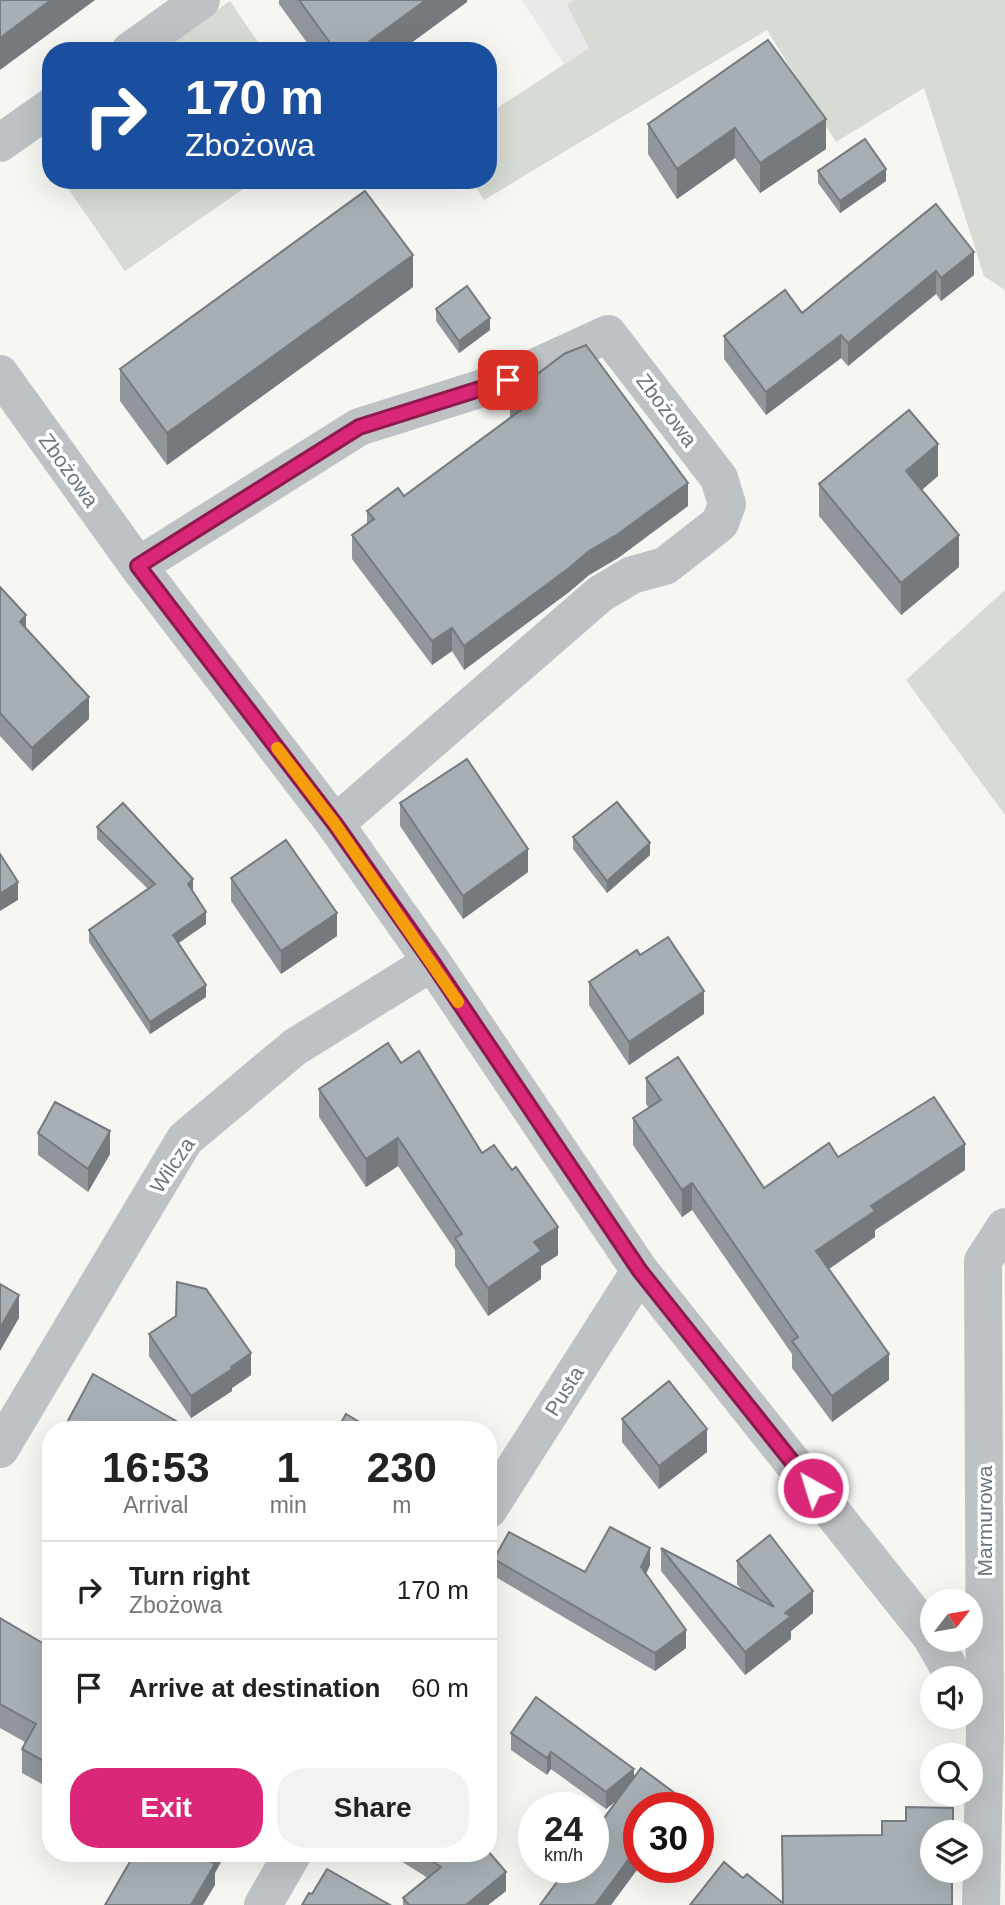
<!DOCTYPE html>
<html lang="en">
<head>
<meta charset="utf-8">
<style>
	body { margin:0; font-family:Helvetica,sans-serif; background:#f2f2f2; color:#222; height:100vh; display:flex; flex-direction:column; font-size:26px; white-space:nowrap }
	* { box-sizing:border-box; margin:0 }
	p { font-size:23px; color:#767676 }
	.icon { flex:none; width:38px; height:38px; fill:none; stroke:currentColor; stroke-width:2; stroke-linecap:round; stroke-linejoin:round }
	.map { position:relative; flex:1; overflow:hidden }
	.panel { position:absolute; left:42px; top:1421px; width:455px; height:441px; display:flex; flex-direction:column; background:#fff; border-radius:28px; box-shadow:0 7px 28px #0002 }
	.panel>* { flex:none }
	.guide { position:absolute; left:42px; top:42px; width:455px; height:147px; border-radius:28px; box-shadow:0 7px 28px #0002; background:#1a4fa0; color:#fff; overflow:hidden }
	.needle { width:46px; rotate:59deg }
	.tools { position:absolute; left:920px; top:1589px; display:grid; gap:14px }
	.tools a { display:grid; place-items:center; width:63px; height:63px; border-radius:50%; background:#fff; box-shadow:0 7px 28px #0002; font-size:35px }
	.speed { position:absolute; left:518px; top:1792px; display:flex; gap:14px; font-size:35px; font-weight:700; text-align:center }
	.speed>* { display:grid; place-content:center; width:91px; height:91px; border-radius:50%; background:#fff; box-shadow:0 7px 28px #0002; line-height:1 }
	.speed small { font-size:18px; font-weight:400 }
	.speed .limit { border:10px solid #d22; background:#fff; color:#111 }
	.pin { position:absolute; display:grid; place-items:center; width:60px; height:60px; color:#fff; margin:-30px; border-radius:14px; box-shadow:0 4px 10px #0006 }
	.me { position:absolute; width:77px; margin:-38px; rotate:321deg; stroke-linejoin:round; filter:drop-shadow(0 0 5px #0008) }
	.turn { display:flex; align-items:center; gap:24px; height:147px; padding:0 28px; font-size:32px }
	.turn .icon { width:91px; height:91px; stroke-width:2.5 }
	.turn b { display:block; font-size:49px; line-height:60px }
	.eta { display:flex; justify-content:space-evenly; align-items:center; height:119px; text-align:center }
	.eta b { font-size:42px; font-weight:600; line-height:49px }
	.primary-button { display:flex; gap:14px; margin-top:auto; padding:14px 28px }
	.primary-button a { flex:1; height:80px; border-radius:28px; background:#db2777; color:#fff; font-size:28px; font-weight:600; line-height:80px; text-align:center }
	.primary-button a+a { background:#f2f2f2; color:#222 }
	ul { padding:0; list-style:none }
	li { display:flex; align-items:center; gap:21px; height:98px; padding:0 28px; border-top:2px solid #e0e0e0 }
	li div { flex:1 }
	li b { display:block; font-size:26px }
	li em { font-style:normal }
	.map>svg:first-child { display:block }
	.built { fill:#e7e8e7 }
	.green { fill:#d6dbd3 }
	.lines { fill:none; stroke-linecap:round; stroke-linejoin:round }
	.minor { stroke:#bdc2c5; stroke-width:38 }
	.wall { fill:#90969b }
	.shaded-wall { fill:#757a7e }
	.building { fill:#a7afb4; stroke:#757a7e; stroke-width:2 }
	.route-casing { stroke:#8e194d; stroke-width:18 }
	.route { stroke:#db2777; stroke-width:12 }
	.slow { stroke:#f59e0b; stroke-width:12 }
	.labels { text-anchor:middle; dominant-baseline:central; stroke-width:7; stroke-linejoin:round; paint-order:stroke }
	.street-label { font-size:21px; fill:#677782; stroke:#fff }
</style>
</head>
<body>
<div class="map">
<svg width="1005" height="1905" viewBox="0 0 1005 1905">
	<rect width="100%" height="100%" fill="#f6f6f3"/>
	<path class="built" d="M522 0H574L567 5 590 47 564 64Z"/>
	<g class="green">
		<path d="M574 0H1005V290L984 276 924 88 836 142 767 30 484 200 471 180H488V114L589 48 567 5Z"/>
		<path d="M230 1 264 51H159Z"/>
		<path d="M62 180H256L125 271Z"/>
		<path d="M1005 590V815L906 680Z"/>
	</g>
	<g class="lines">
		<g class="minor">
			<path d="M130 51 201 0"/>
			<path d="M0 143 51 107"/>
			<path d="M0 374 138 566 335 824 432 962 640 1271 933 1639"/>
			<path d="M138 566 359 427 508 380 608 334 719 478 727 504 720 523 665 566 632 575 600 594 335 824"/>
			<path d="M0 1449 185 1139 295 1047 432 962"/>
			<path d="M488 1510 640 1271"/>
			<path d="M933 1640 955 1678"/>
			<path d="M263 1905 293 1853"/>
			<path d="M981 1905 985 1731 983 1261 1005 1227"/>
		</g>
	</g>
	<g class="wall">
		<path d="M279 0H467V2L400 51H313L279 4Z"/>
		<path d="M768 40 826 149 760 193 735 158 677 199 648 154V124Z"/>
		<path d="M818 171 886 181 840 213 818 183Z"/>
		<path d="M936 204 974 275 941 301 936 294 848 366 841 358 766 415 724 359V336L802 313Z"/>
		<path d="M413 287 167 465 120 401V369Z"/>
		<path d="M436 309 490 330 459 353 436 321Z"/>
		<path d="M510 395 688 506 618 558 589 575 569 592 464 670 452 651 432 665 352 559V535L367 524V511L404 496 510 419Z"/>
		<path d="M938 476 922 490 959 567 901 615 819 516V484Z"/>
		<path d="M0 587 26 628 89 719 32 771 0 736Z"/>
		<path d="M400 803 528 872 463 919 400 826Z"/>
		<path d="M97 827 193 891 206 924 178 943 206 997 150 1034 89 942V930L148 889 97 839Z"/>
		<path d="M573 837 650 855 607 893 573 849Z"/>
		<path d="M231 878 337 936 281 974 231 901Z"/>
		<path d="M640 955 704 1014 629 1065 589 1005V982Z"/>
		<path d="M401 1063 482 1153 558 1255 541 1266V1279L488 1316 455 1266V1250L398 1166 366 1187 319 1117V1089Z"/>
		<path d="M646 1078 764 1188 838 1157 965 1170 875 1230V1237L828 1269 889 1380 832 1422 792 1368V1354L692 1210 682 1217 633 1145V1118L649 1108 646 1104Z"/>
		<path d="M38 1133 110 1154 88 1192 38 1155Z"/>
		<path d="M149 1334 251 1375 232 1388V1391L191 1418 149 1356Z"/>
		<path d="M622 1419 707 1452 659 1489 622 1442Z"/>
		<path d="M661 1548 742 1590 737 1584V1561L813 1613 791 1631V1639L745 1675 661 1571Z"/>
		<path d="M494 1559 585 1572 650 1565 646 1574 686 1648 655 1671 494 1576Z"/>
		<path d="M0 1618 51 1648V1789L22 1773V1749L25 1742 0 1728Z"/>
		<path d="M511 1733 634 1778 676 1808 639 1867 611 1905H540L619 1799 606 1809 551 1769 547 1775 511 1750Z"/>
		<path d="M388 1853H488L506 1891 488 1905H403V1898L428 1878Z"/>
	</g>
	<g class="shaded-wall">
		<path d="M51 0H95L0 70V38Z"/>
		<path d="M426 0H467V2L400 51H356Z"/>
		<path d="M826 119V149L760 193V163Z"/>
		<path d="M735 128V158L677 199V169Z"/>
		<path d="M886 169V181L840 213V201Z"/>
		<path d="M974 252V275L941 301V278Z"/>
		<path d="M413 255V287L167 465V433Z"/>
		<path d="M936 271V294L848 366V343Z"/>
		<path d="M490 318V330L459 353V341Z"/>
		<path d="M841 335V358L766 415V392Z"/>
		<path d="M938 444V476L906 503V471Z"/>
		<path d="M688 483V506L618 558 589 575 569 592 464 670V646L589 551Z"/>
		<path d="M959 535V567L901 615V583Z"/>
		<path d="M26 615V638L20 622Z"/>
		<path d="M452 628V651L432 665V641Z"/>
		<path d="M89 697V719L32 771V748Z"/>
		<path d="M650 843V855L607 893V881Z"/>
		<path d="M528 849V872L463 919V896Z"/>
		<path d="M193 879V891L188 896V884Z"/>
		<path d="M18 882V900L0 911V894Z"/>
		<path d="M206 912V924L173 947V935Z"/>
		<path d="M337 913V936L281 974V951Z"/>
		<path d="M206 985V997L150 1034V1022Z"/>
		<path d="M704 991V1014L629 1065V1042Z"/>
		<path d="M110 1131V1154L88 1192V1169Z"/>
		<path d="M398 1138V1166L366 1187V1159Z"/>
		<path d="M965 1144V1170L875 1230V1237L816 1278V1251L871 1206Z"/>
		<path d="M692 1183V1210L682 1217V1190Z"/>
		<path d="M558 1227V1255L541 1266V1279L488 1316V1288L534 1242Z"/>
		<path d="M19 1295V1318L0 1351V1328Z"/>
		<path d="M251 1353V1375L232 1388V1391L191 1418V1396Z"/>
		<path d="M889 1354V1380L832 1422V1396Z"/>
		<path d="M707 1429V1452L659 1489V1466Z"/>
		<path d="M650 1548V1565L641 1584V1567Z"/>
		<path d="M813 1591V1613L791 1631V1639L745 1675V1652L785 1613Z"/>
		<path d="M686 1630V1648L655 1671V1653Z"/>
		<path d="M551 1752V1769L547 1775V1758Z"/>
		<path d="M634 1769V1786L606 1809V1792Z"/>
		<path d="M676 1794V1808H666Z"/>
		<path d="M639 1845V1867L611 1905H595Z"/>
		<path d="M214 1853H226L215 1873V1885L203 1905H191Z"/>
		<path d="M506 1872V1891L488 1905H466Z"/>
	</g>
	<g class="building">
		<path d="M0 0H51L0 38Z"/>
		<path d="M299 0H426L356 51H336Z"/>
		<path d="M768 40 826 119 760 163 735 128 677 169 648 124Z"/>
		<path d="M865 139 886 169 840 201 818 171Z"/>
		<path d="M365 191 413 255 167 433 120 369Z"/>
		<path d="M936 204 974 252 941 278 936 271 848 343 841 335 766 392 724 336 785 290 802 313Z"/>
		<path d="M467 286 490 318 459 341 436 309Z"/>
		<path d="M586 345 688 483 618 534 589 551 569 568 464 646 452 628 432 641 352 535 374 519 367 511 398 488 404 496 521 410 510 395 564 354Z"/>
		<path d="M909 410 938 444 906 471 959 535 901 583 819 484Z"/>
		<path d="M0 587 26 615 20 622 89 697 32 748 0 713Z"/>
		<path d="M467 759 528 849 463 896 400 803Z"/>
		<path d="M617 802 650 843 607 881 573 837Z"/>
		<path d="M123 803 193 879 188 884 206 912 173 935 206 985 150 1022 89 930 155 884 97 827Z"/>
		<path d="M286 840 337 913 281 951 231 878Z"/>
		<path d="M0 854 18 882 0 894Z"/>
		<path d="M668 937 704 991 629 1042 589 982 637 950 640 955Z"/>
		<path d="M388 1043 401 1063 419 1051 482 1153 494 1145 512 1170 516 1167 558 1227 534 1242 541 1251 488 1288 455 1238 462 1234 398 1138 366 1159 319 1089Z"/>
		<path d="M678 1057 764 1188 829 1143 838 1157 934 1097 965 1144 871 1206 875 1211 816 1251 889 1354 832 1396 792 1341 798 1337 692 1183 682 1190 633 1118 661 1100 646 1078Z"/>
		<path d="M55 1102 110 1131 88 1169 38 1133Z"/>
		<path d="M177 1282 206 1289 251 1353 231 1367 232 1369 191 1396 149 1334 176 1316Z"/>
		<path d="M0 1284 19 1295 0 1328Z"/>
		<path d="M93 1374 192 1430H63Z"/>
		<path d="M669 1381 707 1429 659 1466 622 1419Z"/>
		<path d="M346 1414 373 1430H337Z"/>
		<path d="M610 1527 650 1548 641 1567 686 1630 655 1653 494 1559 509 1532 585 1572Z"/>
		<path d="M770 1535 813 1591 785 1613 791 1616 745 1652 661 1548 774 1607 737 1561Z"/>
		<path d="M0 1618 51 1648V1765L22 1749 36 1724 0 1704Z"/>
		<path d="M536 1697 634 1769 606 1792 551 1752 547 1758 511 1733Z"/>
		<path d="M641 1768 676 1794 666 1808H639V1845L595 1905H540L568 1867H593V1833Z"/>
		<path d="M906 1807 953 1808V1832H933V1871H952V1905H690L724 1862 743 1878 747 1874 783 1903 782 1836 882 1835V1821H906Z"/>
		<path d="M488 1851 506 1872 466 1905H409L403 1898 441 1867 419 1853H488Z"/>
		<path d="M135 1853H214L210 1861 215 1864 191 1905H105Z"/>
		<path d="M327 1869 390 1905H302L309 1893 312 1894Z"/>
	</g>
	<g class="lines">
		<defs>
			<path id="route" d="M508 380 359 427 138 566 335 824 432 962 640 1271 813 1488"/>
		</defs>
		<use href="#route" class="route-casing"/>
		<use href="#route" class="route"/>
		<path class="slow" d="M277 748 335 824 458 1002"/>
	</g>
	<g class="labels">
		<g class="street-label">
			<text transform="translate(667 410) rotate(53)">Zbożowa</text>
			<text transform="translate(69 470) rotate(54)">Zbożowa</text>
			<text transform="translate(172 1165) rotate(-56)">Wilcza</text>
			<text transform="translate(564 1391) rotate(-58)">Pusta</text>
			<text transform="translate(984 1521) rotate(-90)">Marmurowa</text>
		</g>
	</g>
</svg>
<div class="tools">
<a><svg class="needle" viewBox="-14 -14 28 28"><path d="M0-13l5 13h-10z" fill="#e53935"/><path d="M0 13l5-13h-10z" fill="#767676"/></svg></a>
<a><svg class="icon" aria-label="sound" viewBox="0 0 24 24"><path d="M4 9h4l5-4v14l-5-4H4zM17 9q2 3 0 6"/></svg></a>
<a><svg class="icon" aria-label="search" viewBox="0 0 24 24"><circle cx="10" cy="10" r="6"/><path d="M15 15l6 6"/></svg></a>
<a><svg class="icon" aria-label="layers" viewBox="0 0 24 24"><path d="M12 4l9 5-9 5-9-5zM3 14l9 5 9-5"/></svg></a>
</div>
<div class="speed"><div>24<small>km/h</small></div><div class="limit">30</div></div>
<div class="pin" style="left:508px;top:380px;background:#d93025"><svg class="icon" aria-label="arrive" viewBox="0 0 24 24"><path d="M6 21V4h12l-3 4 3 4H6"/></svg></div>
<svg class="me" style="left:813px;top:1488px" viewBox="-20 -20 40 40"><circle r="17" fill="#db2777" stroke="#fff" stroke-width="3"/><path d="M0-11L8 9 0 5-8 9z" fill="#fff"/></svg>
<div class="guide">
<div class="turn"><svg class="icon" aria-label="right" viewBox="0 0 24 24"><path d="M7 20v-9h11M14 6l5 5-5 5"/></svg><div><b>170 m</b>Zbożowa</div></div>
</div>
<section class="panel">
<div class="eta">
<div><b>16:53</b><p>Arrival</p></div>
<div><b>1</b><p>min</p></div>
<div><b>230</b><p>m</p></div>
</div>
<ul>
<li><svg class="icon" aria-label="right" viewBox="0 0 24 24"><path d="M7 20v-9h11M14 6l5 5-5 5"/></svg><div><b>Turn right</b><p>Zbożowa</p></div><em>170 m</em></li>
<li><svg class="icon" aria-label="arrive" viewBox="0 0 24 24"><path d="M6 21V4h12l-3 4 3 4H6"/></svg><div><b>Arrive at destination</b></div><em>60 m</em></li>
</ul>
<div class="primary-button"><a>Exit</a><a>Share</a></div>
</section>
</div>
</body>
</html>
